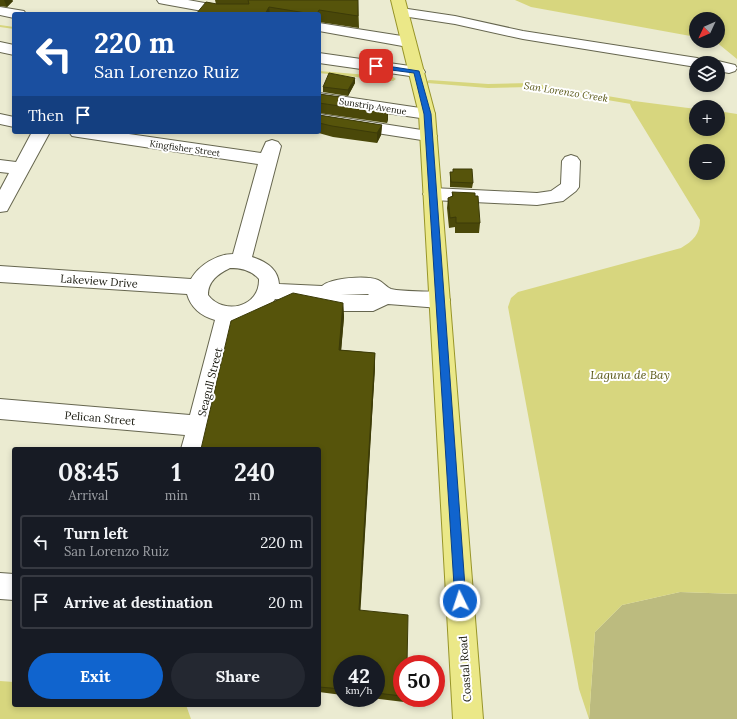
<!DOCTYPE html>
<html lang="en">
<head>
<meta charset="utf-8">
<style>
	body { margin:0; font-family:Lora,serif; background:#242831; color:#f1f3f6; height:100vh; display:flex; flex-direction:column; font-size:15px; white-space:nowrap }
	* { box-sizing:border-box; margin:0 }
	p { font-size:13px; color:#9ea1a6 }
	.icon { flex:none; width:22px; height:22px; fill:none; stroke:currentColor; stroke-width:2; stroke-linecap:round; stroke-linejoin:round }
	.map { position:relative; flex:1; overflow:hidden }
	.panel { position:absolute; left:12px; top:447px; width:309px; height:260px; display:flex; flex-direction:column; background:#171b24; border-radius:4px; box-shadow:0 2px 6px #0003 }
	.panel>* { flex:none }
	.top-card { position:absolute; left:12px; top:12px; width:309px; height:122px; border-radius:4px; box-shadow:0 2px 6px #0003; background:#1a4fa0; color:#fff; overflow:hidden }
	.needle { width:26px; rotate:226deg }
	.fabs { position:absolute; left:689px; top:12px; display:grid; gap:8px }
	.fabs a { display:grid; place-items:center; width:36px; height:36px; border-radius:50%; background:#171b24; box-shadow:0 2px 6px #0003; font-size:20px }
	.speed { position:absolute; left:333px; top:655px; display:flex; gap:8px; font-size:20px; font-weight:700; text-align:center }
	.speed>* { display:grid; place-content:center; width:52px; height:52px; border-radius:50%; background:#171b24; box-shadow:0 2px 6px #0003; line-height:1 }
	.speed small { font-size:10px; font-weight:400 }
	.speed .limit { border:6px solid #d22; background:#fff; color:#111 }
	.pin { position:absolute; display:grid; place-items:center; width:34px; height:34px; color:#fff; margin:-17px; border-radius:8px; box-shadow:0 2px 6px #0006 }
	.me { position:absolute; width:44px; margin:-22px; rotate:356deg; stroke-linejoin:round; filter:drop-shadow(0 0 3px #0008) }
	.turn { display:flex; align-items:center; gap:14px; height:84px; padding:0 16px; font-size:18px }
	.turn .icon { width:52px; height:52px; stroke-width:2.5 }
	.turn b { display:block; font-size:28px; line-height:34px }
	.then { display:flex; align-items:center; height:38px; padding:0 16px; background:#0003; gap:8px; font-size:15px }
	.eta { display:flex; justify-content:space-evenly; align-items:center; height:68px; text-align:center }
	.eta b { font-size:24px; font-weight:800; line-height:28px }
	.action { display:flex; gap:8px; margin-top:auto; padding:8px 16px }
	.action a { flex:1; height:46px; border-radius:24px; background:#1064ce; color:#fff; font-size:16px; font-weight:800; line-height:46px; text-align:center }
	.action a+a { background:#242831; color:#f1f3f6 }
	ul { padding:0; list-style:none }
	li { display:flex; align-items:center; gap:12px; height:54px; margin:0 8px 6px; padding:0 8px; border:2px solid #363941; border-radius:4px }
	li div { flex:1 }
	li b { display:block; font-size:15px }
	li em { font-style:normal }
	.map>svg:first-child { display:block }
	.green { fill:#bcbb7f }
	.water { fill:#d7d67e; fill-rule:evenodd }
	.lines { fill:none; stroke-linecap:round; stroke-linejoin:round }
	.stream { fill:#d7d67e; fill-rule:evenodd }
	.river { fill:#d7d67e; fill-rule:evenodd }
	.minor-casing { stroke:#66664f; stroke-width:2 }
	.major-casing { stroke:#989529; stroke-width:2 }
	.minor { fill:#fff; fill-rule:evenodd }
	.major { fill:#ebe888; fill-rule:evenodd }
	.wall { fill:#4a4809 }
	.shaded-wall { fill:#3c3b08 }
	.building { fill:#56540b; stroke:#3c3b08 }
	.route { fill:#1064ce; stroke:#0a4186 }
	.labels { text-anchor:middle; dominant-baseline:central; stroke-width:4; stroke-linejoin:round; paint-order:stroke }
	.far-street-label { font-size:9px; fill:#16160c; stroke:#fff }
	.far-water-label { font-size:10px; font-style:italic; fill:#5a5818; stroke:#fff }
	.street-label { font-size:11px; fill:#16160c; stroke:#fff }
	.water-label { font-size:12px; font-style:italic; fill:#5a5818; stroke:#fff }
</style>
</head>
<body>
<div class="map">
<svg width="737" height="719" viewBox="0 0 737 719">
	<rect width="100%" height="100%" fill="#ebebd1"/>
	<path class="green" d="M680 592 737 594V719H589L595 632 622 605Z"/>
	<g class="water">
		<path d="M515 0H737V59L715 41H718V19H696V37L531 7Z"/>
		<path d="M634 101 696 109V129H718V111L737 114V594L680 592 622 605 595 632 589 719 579 689 508 307 511 298 518 292 681 248C693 241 700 234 700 220L631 107 630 104ZM696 151H718V173H696Z"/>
	</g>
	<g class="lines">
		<g class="stream">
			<path d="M0 25 14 27V29L0 27Z"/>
			<path d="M319 71 393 77 396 79 393 81 319 73Z"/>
			<path d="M429 80 488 84 530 83 631 100 634 102 631 104 530 87 488 88 427 83 426 82Z"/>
		</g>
		<path class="river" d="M0 681 14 682V705H186L191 719H0Z"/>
		<defs>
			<g id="minor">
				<path d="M157 0H188L243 10 248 11 250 14H219L164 4 159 3Z"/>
				<path d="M0 7 24 11 26 14H14V18L0 15Z"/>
				<path d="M401 8 455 16 523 31 697 58 702 60 705 63H696V67L523 39 455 24 396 15 394 12 396 9Z"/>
				<path d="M319 23 408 37 413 39 416 42 413 45 408 47 319 31Z"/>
				<path d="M0 42 14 45V55L0 52Z"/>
				<path d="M319 53 417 67 423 69 425 72 423 75 417 77 319 63Z"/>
				<path d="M718 61 735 65 737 68 735 71 729 73 718 71V63H712Z"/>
				<path d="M319 93 427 109 433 110 435 114 433 118 427 119 319 103Z"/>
				<path d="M0 114 14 117V127L0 124Z"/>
				<path d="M319 114 428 131 434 132 437 136 434 140 428 141 319 124Z"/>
				<path d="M32 132H50L7 211 0 212V190L9 173 0 172V160L16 162Z"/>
				<path d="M69 132H115L261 153 266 142 272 140 278 142 281 146 252 257C265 261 278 268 279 284L322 286C331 278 366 275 378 280 383 282 386 287 391 289 404 292 426 291 440 292L447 294 450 300 447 306 440 308 388 304 373 311H337L330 309 321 302 275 299C266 314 252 321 236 322L205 449H181L185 435 0 419V399L190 415 215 320C201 316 191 308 187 294L0 282V266L191 279C199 265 217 254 233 254L258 164 78 137 72 136ZM230 268C241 268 251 270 259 279 260 307 224 316 208 295 208 281 218 274 230 268ZM368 294 369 295H341Z"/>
				<path d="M571 155 577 157 580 161 579 187 576 191 563 201 537 205 432 200 426 198 423 194 426 190 432 188 537 193 551 191 561 184 562 161 565 157Z"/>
				<path d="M0 573 14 574V600L0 599Z"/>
			</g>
			<path id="major" d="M391 0H405L435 114 483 719H453L419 114Z"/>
		</defs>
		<use href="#minor" class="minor-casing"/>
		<use href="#major" class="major-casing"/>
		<use href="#minor" class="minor"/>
		<use href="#major" class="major"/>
	</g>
	<g class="wall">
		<path d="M0 0H12L13 1 7 7 0 6Z"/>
		<path d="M215 0H358L359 28 319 22V14H196L217 4H220H216Z"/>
		<path d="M355 83 348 96 323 92V87Z"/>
		<path d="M319 94 341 97V102L388 109V119L387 123 319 113Z"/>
		<path d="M319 115 382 125 381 135 377 143 333 137 315 132H319Z"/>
		<path d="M453 169 473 183 472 188 450 187V172H453Z"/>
		<path d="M452 192 480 223 479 233H455V227L449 228 447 208 448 198 452 196Z"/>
		<path d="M343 303 344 317 341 350 375 353V367L360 610 402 664V698H405L404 702 371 698H376V664H342V695L319 692V449Z"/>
	</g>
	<g class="shaded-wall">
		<path d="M4 0H12L13 1 7 7Z"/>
		<path d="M269 7 270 14H265Z"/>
		<path d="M355 78V83L348 96V90Z"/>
		<path d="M388 109V119L387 123V113Z"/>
		<path d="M382 125 381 135 377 143V133Z"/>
		<path d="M343 303 344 317 340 364 339 350Z"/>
		<path d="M375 353V367L360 618 359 610Z"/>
	</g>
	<g class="building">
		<path d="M248 0H358V16L319 10 317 14H312L269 7 265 14H196L206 2 217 4H249Z"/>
		<path d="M329 73 355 78 348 90 323 87Z"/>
		<path d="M319 94 341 97 338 102 388 109 387 113 319 103Z"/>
		<path d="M319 115 382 125 377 133 332 126 319 123Z"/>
		<path d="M453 169H472L473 183 451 182 450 172H453Z"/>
		<path d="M452 192 475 193V196H478L480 223H456V217L450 218 448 198 453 196Z"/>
		<path d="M293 293 343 303 339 350 375 353 359 610 408 615 407 664H402V696L376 693V664H342V689L319 687V449H201L231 321Z"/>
	</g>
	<path class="route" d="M374 64 419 71 431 114 466 601 464 605 460 607 456 605 455 601 424 114 414 73 376 68 373 66Z"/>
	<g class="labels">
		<g class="far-street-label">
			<text transform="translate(373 106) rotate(9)">Sunstrip Avenue</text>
			<text transform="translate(185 148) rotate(8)">Kingfisher Street</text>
		</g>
		<g class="far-water-label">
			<text transform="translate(566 92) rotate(9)">San Lorenzo Creek</text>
		</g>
		<g class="street-label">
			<text transform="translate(99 281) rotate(4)">Lakeview Drive</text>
			<text transform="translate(210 382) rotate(-76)">Seagull Street</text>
			<text transform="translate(100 418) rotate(5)">Pelican Street</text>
			<text transform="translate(465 669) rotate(-94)">Coastal Road</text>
		</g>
		<g class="water-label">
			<text x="630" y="374">Laguna de Bay</text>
		</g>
	</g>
</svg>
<div class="fabs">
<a><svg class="needle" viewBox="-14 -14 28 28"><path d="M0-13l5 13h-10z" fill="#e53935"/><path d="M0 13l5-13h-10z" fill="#9ea1a6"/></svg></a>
<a><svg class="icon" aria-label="layers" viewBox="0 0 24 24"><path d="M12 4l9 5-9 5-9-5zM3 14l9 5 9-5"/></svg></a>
<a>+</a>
<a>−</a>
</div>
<div class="speed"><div>42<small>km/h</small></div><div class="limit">50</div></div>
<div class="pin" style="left:376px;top:66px;background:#d93025"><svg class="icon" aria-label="arrive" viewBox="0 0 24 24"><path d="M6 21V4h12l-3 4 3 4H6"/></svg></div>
<svg class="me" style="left:460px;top:601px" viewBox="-20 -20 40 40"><circle r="17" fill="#1064ce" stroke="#fff" stroke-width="3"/><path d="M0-11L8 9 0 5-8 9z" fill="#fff"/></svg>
<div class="top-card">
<div class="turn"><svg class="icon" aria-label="left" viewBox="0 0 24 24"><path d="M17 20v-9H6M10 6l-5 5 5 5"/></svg><div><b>220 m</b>San Lorenzo Ruiz</div></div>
<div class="then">Then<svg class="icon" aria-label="arrive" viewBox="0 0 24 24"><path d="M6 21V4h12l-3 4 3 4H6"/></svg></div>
</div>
<section class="panel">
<div class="eta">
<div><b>08:45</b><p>Arrival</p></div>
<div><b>1</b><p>min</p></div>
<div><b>240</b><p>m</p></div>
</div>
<ul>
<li><svg class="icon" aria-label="left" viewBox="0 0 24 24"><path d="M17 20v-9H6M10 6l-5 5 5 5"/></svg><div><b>Turn left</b><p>San Lorenzo Ruiz</p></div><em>220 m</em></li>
<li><svg class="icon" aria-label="arrive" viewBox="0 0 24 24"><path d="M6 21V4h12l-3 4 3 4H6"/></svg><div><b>Arrive at destination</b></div><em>20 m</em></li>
</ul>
<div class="action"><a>Exit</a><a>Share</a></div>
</section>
</div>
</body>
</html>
